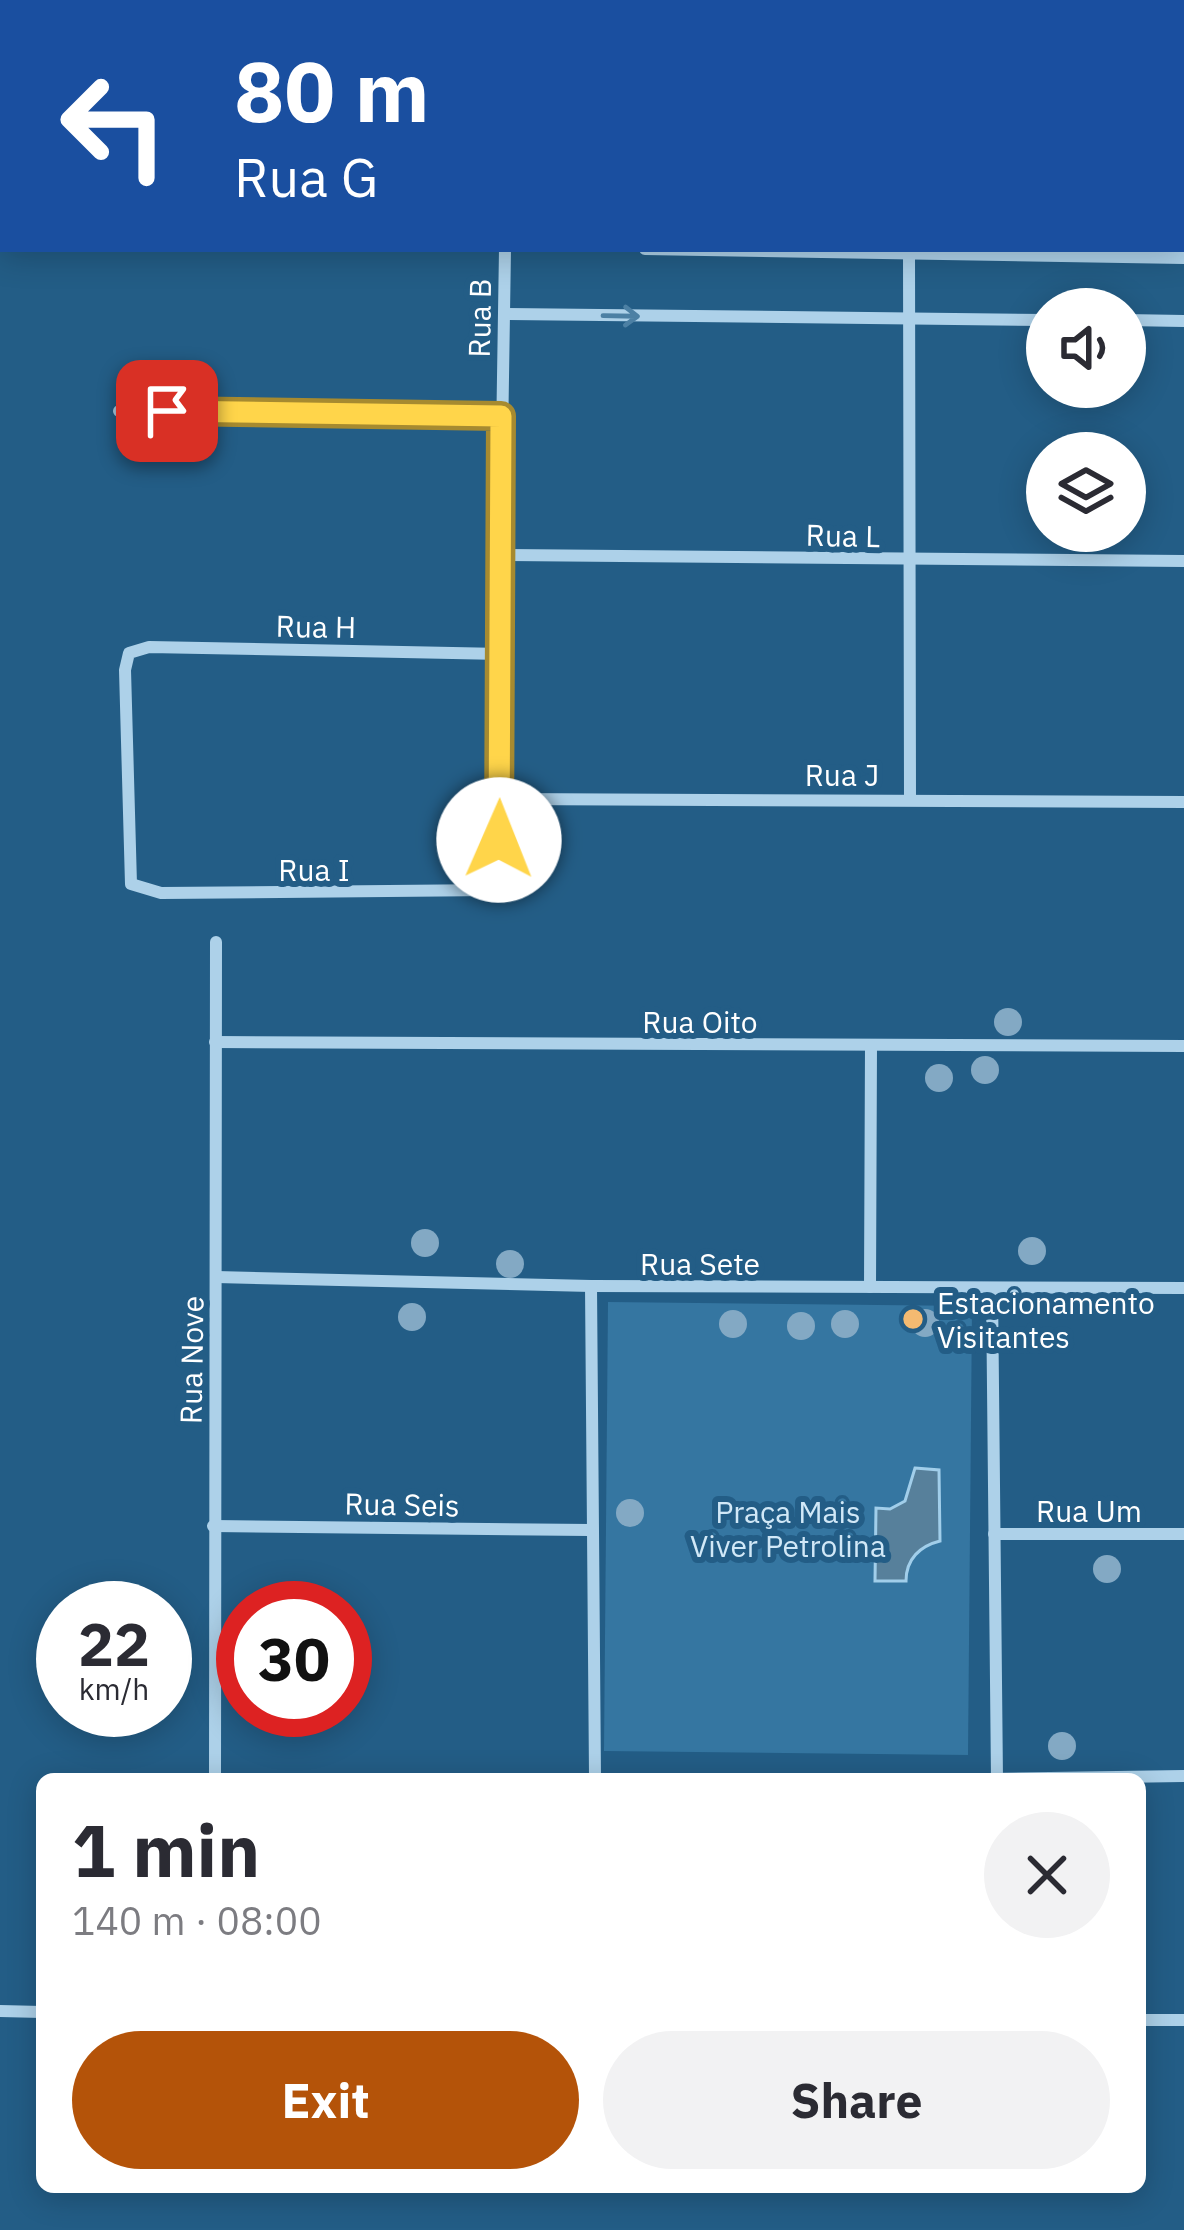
<!DOCTYPE html>
<html lang="en">
<head>
<meta charset="utf-8">
<style>
	body { margin:0; font-family:"IBM Plex Sans",sans-serif; background:#f2f2f3; color:#2b2b33; height:100vh; display:flex; flex-direction:column; font-size:45px; white-space:nowrap }
	* { box-sizing:border-box; margin:0 }
	p { font-size:39px; color:#7c7c81 }
	.icon { flex:none; width:66px; height:66px; fill:none; stroke:currentColor; stroke-width:2; stroke-linecap:round; stroke-linejoin:round }
	.map { position:relative; flex:1; overflow:hidden }
	.drawer { position:absolute; left:36px; top:1773px; width:1110px; height:420px; display:flex; flex-direction:column; background:#fff; border-radius:18px; box-shadow:0 6px 30px #0003 }
	.drawer>* { flex:none }
	.hud { position:absolute; left:0px; top:0px; width:1185px; height:252px; box-shadow:0 6px 30px #0003; background:#1a4fa0; color:#fff; overflow:hidden }
	.buttons { position:absolute; left:1026px; top:288px; display:grid; gap:24px }
	.buttons a { display:grid; place-items:center; width:120px; height:120px; border-radius:50%; background:#fff; box-shadow:0 6px 30px #0003; font-size:60px }
	.speed { position:absolute; left:36px; top:1581px; display:flex; gap:24px; font-size:60px; font-weight:700; text-align:center }
	.speed>* { display:grid; place-content:center; width:156px; height:156px; border-radius:50%; background:#fff; box-shadow:0 6px 30px #0003; line-height:1 }
	.speed small { font-size:30px; font-weight:400 }
	.speed .limit { border:18px solid #d22; background:#fff; color:#111 }
	.pin { position:absolute; display:grid; place-items:center; width:102px; height:102px; color:#fff; margin:-51px; border-radius:24px; box-shadow:0 6px 18px #0006 }
	.me { position:absolute; width:132px; margin:-66px; rotate:1deg; stroke-linejoin:round; filter:drop-shadow(0 0 9px #0008) }
	.turn { display:flex; align-items:center; gap:42px; height:252px; padding:0 36px; font-size:54px }
	.turn .icon { width:156px; height:156px; stroke-width:2.5 }
	.turn b { display:block; font-size:84px; line-height:102px }
	.round { display:grid; place-items:center; flex:none; width:126px; height:126px; border-radius:63px; background:#f2f2f3 }
	.head { display:flex; align-items:center; justify-content:space-between; height:204px; padding:0 36px }
	h1 { font-size:72px; font-weight:700; line-height:90px }
	.primary-button { display:flex; gap:24px; margin-top:auto; padding:24px 36px }
	.primary-button a { flex:1; height:138px; border-radius:72px; background:#b45309; color:#fff; font-size:48px; font-weight:700; line-height:138px; text-align:center }
	.primary-button a+a { background:#f2f2f3; color:#2b2b33 }
	.map>svg:first-child { display:block }
	.green { fill:#3576a1 }
	.water { fill:#57809b; stroke:#a1ceea; stroke-width:3 }
	.lines { fill:none; stroke-linecap:round; stroke-linejoin:round }
	.minor { stroke:#add1e9; stroke-width:12 }
	.tree { fill:#83a9c4 }
	.oneway { stroke:#4c80a4 }
	.route-casing { stroke:#a68a30; stroke-width:30 }
	.route { stroke:#ffd54a; stroke-width:21 }
	.poi-dot { fill:#f4ba71; stroke:#235d86; stroke-width:4.5 }
	.labels { text-anchor:middle; dominant-baseline:central; stroke-width:12; stroke-linejoin:round; paint-order:stroke }
	.street-label { font-size:30px; fill:#fff; stroke:#235d86 }
	.poi-label { font-size:30px; fill:#fff; stroke:#235d86; text-anchor:start }
	.park-label { font-size:30px; fill:#d1e8f7; stroke:#235d86 }
</style>
</head>
<body>
<div class="map">
<svg width="1184" height="2230" viewBox="0 0 1184 2230">
	<rect width="100%" height="100%" fill="#235d86"/>
	<path class="green" d="M608 1302 972 1306 968 1755 604 1751Z"/>
	<path class="water" d="M915 1468 939 1470 940 1541C920 1546 906 1559 906 1581H875L876 1508 890 1509 905 1501Z"/>
	<g class="lines">
		<g class="minor">
			<path d="M666 0 667 3"/>
			<path d="M506 3V0"/>
			<path d="M1182 78H1184"/>
			<path d="M645 249 1184 258"/>
			<path d="M909 253 910 798"/>
			<path d="M504 314 1047 320"/>
			<path d="M1125 320 1184 321"/>
			<path d="M119 411 501 416"/>
			<path d="M501 555 1184 561"/>
			<path d="M502 654 149 647 129 653 125 670 131 884 161 893 495 890 505 249"/>
			<path d="M500 799 1184 802"/>
			<path d="M215 1042 1184 1046"/>
			<path d="M216 1277 591 1286 1184 1288"/>
			<path d="M591 1286 595 1777"/>
			<path d="M870 1287 871 1046"/>
			<path d="M992 1289 997 1779"/>
			<path d="M213 1526 590 1530"/>
			<path d="M994 1534H1184"/>
			<path d="M215 1778 216 942"/>
			<path d="M136 1779H765"/>
			<path d="M988 1779 1184 1776"/>
			<path d="M0 2011 42 2012"/>
			<path d="M1140 2020H1184"/>
		</g>
	</g>
	<g class="tree">
		<circle cx="1008" cy="1022" r="14"/>
		<circle cx="985" cy="1070" r="14"/>
		<circle cx="939" cy="1078" r="14"/>
		<circle cx="425" cy="1243" r="14"/>
		<circle cx="1032" cy="1251" r="14"/>
		<circle cx="510" cy="1264" r="14"/>
		<circle cx="412" cy="1317" r="14"/>
		<circle cx="925" cy="1323" r="14"/>
		<circle cx="733" cy="1324" r="14"/>
		<circle cx="845" cy="1324" r="14"/>
		<circle cx="801" cy="1326" r="14"/>
		<circle cx="630" cy="1513" r="14"/>
		<circle cx="1107" cy="1569" r="14"/>
		<circle cx="1062" cy="1746" r="14"/>
	</g>
	<defs><path id="oneway-shaft" d="M-6 0H5M1.5-3L5.5 0L1.5 3" fill="none" stroke-width="1.6" stroke-linecap="round" stroke-linejoin="round" transform="scale(3)"/></defs>
	<use class="oneway" href="#oneway-shaft" transform="translate(621 316) rotate(1)"/>
	<g class="lines">
		<defs>
			<path id="route" d="M167 411 501 416 499 840"/>
		</defs>
		<use href="#route" class="route-casing"/>
		<use href="#route" class="route"/>
	</g>
	<circle class="poi-dot" cx="913" cy="1319" r="12"/>
	<g class="labels">
		<g class="street-label">
			<text transform="translate(479 318) rotate(-89)">Rua B</text>
			<text transform="translate(843 535) rotate(1)">Rua L</text>
			<text transform="translate(316 626) rotate(1)">Rua H</text>
			<text x="842" y="774">Rua J</text>
			<text x="314" y="869">Rua I</text>
			<text x="700" y="1021">Rua Oito</text>
			<text x="700" y="1263">Rua Sete</text>
			<text transform="translate(191 1360) rotate(-89)">Rua Nove</text>
			<text transform="translate(402 1504) rotate(1)">Rua Seis</text>
			<text x="1089" y="1510">Rua Um</text>
		</g>
		<g class="poi-label">
			<text x="937" y="1302">Estacionamento<tspan x="937" dy="34">Visitantes</tspan></text>
		</g>
		<g class="park-label">
			<text x="788" y="1511">Praça Mais<tspan x="788" dy="34">Viver Petrolina</tspan></text>
		</g>
	</g>
</svg>
<div class="buttons">
<a><svg class="icon" aria-label="sound" viewBox="0 0 24 24"><path d="M4 9h4l5-4v14l-5-4H4zM17 9q2 3 0 6"/></svg></a>
<a><svg class="icon" aria-label="layers" viewBox="0 0 24 24"><path d="M12 4l9 5-9 5-9-5zM3 14l9 5 9-5"/></svg></a>
</div>
<div class="speed"><div>22<small>km/h</small></div><div class="limit">30</div></div>
<div class="pin" style="left:167px;top:411px;background:#d93025"><svg class="icon" aria-label="arrive" viewBox="0 0 24 24"><path d="M6 21V4h12l-3 4 3 4H6"/></svg></div>
<svg class="me" style="left:499px;top:840px" viewBox="-20 -20 40 40"><circle r="19" fill="#fff"/><path d="M0-13L10 11 0 6-10 11z" fill="#ffd54a"/></svg>
<div class="hud">
<div class="turn"><svg class="icon" aria-label="left" viewBox="0 0 24 24"><path d="M17 20v-9H6M10 6l-5 5 5 5"/></svg><div><b>80 m</b>Rua G</div></div>
</div>
<section class="drawer">
<div class="head"><div><h1>1 min</h1><p>140 m · 08:00</p></div><a class="round"><svg class="icon" aria-label="close" viewBox="0 0 24 24"><path d="M6 6l12 12M18 6L6 18"/></svg></a></div>
<div class="primary-button"><a>Exit</a><a>Share</a></div>
</section>
</div>
</body>
</html>
